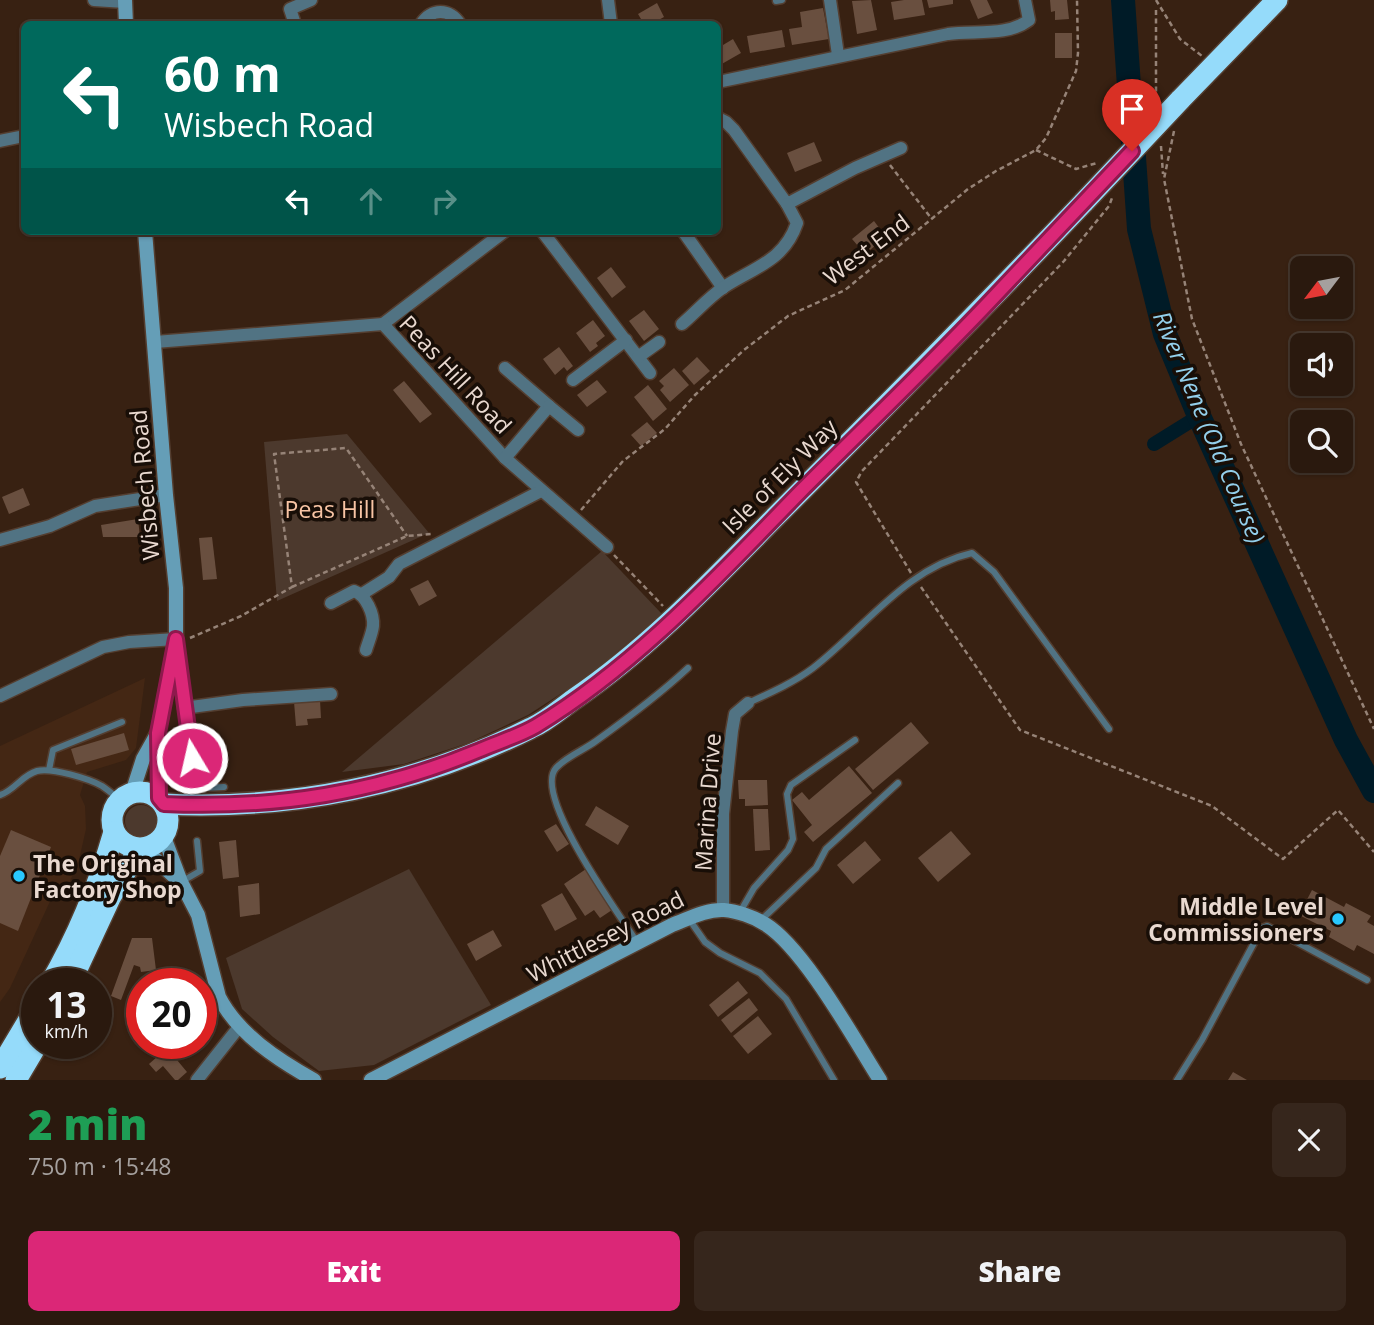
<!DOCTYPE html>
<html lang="en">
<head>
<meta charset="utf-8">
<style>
	body { margin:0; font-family:"Open Sans",sans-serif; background:#36261c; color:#f1f3f6; height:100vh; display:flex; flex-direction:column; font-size:26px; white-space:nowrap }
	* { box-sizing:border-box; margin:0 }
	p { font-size:23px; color:#a5a09e }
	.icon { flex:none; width:38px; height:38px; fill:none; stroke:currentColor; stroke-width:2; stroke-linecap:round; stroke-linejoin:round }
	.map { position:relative; height:1080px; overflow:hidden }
	.panel { display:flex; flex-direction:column; background:#2a190e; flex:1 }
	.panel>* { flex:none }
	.top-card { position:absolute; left:21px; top:21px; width:700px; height:214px; border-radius:10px; box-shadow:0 2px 5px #0004,0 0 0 2px #46382e; background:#00695c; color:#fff; overflow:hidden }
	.needle { width:46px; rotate:238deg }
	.tools { position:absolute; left:1290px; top:256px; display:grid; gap:14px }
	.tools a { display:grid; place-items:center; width:63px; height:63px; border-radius:10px; background:#2a190e; box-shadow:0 2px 5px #0004,0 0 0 2px #46382e; font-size:35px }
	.speed { position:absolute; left:21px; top:968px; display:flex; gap:14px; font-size:35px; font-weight:700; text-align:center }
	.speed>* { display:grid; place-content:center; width:91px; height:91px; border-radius:50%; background:#2a190e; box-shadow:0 2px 5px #0004,0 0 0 2px #46382e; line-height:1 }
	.speed small { font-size:18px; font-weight:400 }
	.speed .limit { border:10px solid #d22; background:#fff; color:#111 }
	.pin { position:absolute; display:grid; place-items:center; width:60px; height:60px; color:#fff; margin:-72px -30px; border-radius:50% 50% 50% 0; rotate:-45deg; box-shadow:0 0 7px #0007 }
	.pin .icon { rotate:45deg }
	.me { position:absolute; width:77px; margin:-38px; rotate:351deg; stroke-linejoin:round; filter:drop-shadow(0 0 5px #0008) }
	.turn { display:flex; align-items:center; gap:24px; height:147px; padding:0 28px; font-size:32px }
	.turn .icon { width:91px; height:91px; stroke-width:2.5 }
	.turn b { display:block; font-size:49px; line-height:60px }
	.lanes { display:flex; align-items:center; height:66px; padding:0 28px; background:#0003; justify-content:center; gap:35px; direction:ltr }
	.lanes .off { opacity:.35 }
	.round { display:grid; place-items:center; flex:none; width:74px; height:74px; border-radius:10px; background:#36261c }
	.head { display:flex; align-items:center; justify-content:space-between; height:119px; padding:0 28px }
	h1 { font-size:42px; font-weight:800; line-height:52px; color:#1e9e55 }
	.cta { display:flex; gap:14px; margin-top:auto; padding:14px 28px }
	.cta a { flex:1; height:80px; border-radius:10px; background:#db2777; color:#fff; font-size:28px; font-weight:800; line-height:80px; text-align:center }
	.cta a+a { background:#36261c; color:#f1f3f6 }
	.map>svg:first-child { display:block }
	.built { fill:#442714 }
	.green { fill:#4c392d }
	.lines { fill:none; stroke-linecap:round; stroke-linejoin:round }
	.canal { stroke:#001b27; stroke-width:14 }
	.river { stroke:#001b27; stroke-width:24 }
	.building { fill:#694f3f }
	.lane-casing { stroke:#543e30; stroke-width:9 }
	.street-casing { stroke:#543e30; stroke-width:15 }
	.secondary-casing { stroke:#543e30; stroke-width:17 }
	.highway-casing { stroke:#543e30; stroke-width:24 }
	.path { stroke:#968377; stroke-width:2.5; stroke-dasharray:5 3.5; stroke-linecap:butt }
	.lane { stroke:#517383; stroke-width:6 }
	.street { stroke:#517383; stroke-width:12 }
	.secondary { stroke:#659eb7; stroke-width:14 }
	.highway { stroke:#95dbfa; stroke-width:21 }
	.highway-bridge-casing { stroke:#543e30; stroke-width:24; stroke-linecap:butt }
	.highway-bridge { stroke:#95dbfa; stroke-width:21 }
	.route-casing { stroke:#8e194d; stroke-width:18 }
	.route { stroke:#db2777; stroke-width:12 }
	.poi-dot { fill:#28c8ff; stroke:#180e07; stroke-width:2.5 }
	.labels { text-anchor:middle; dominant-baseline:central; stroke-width:7; stroke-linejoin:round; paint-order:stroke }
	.street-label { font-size:23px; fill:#e9d9d0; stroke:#180e07 }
	.park-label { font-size:23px; fill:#f8c4a4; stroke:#180e07 }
	.poi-label { font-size:23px; font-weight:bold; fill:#e9d9d0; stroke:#180e07; text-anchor:start }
	.water-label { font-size:24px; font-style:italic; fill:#93cfeb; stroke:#180e07 }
</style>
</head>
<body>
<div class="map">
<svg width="1374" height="1080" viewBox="0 0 1374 1080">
	<rect width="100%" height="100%" fill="#382112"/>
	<path class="built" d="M145 678 136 748 126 760 87 772 80 795 85 806 86 829 79 860 62 900 52 897 10 988 0 1002V746Z"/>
	<g class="green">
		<path d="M347 434 429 533 277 601 264 442Z"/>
		<path d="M602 551 662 614 591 674 528 715 468 743 404 764 342 772Z"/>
		<circle cx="141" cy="821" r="16"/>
		<path d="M409 869 491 1005 374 1065 319 1071 273 1037 242 1009 226 958Z"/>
	</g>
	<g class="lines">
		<path class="canal" d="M1154 444 1199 416"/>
		<path class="river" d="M1123 0 1139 229 1165 334 1199 416 1346 740 1374 791"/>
	</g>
	<g class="building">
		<path d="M871 0 877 30 857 34 852 1Z"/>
		<path d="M904 0H922L925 15 894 20 891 2Z"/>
		<path d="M927 0H953V4L929 8Z"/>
		<path d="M970 0H987L993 13 978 19Z"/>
		<path d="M1050 0H1067L1069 19 1055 20V11L1051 12Z"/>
		<path d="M657 3 664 17 655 22 644 24 638 14Z"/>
		<path d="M823 8 829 39 792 45 789 29 802 27 800 12Z"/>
		<path d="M782 30 785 47 750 53 747 36Z"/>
		<rect x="1055" y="33" width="17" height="25"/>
		<path d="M733 39 741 53 720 65 718 48Z"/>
		<path d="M814 142 822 161 795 172 787 153Z"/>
		<path d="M874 221 886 237 865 254 852 239Z"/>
		<path d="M611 267 626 287 612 298 597 278Z"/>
		<path d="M644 310 659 329 644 341 629 321Z"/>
		<path d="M593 320 605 336 596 343 598 346 590 352 576 333Z"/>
		<path d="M559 347 573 366 567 371 564 367 555 375 543 359Z"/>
		<path d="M697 357 710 371 694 385 682 371Z"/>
		<path d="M674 368 689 385 670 402 660 390 664 386 659 381Z"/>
		<path d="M597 380 607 392 587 407 577 395Z"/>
		<path d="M404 381 432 414 420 423 393 390Z"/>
		<path d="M648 385 667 409 653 421 634 397Z"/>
		<path d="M647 422 657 433 641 446 631 435Z"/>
		<path d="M23 488 30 505 9 514 2 497Z"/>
		<path d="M138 519 140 537H103L101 525Z"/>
		<path d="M212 537 217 579 203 580 199 538Z"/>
		<path d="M428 580 437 596 419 606 410 589Z"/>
		<path d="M320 700 321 718 307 719 308 725 296 726 294 702Z"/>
		<path d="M911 722 929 743 873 790 855 769Z"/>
		<path d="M124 733 129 750 76 765 71 749Z"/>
		<path d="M849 766 872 793 813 842 804 832 812 825 792 800 802 792 809 800Z"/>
		<path d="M738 780H767L768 805 745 806V799H739Z"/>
		<path d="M596 806 629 826 618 845 585 825Z"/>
		<path d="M753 809H768L770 850 755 851Z"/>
		<path d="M556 824 569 844 557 852 544 831Z"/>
		<path d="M11 830 51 847 18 931 0 923V856Z"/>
		<path d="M951 831 971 854 938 882 918 858Z"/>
		<path d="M236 840 239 877 223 879 219 842Z"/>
		<path d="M865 841 881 860 853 884 837 865Z"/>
		<path d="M586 869 612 910 600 918 594 910 585 916 564 884Z"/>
		<path d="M259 883 260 914 240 917 238 886Z"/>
		<path d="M1312 890 1344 907 1346 903 1371 916 1367 922 1374 926V954L1357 945 1354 951 1329 937 1331 931 1299 915Z"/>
		<path d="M562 893 577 919 555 931 541 905Z"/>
		<path d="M493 930 502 946 476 961 467 944Z"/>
		<path d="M132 938H152L156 970 141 972 140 967 134 965 121 1000 111 996Z"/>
		<path d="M738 981 748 993 718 1017 709 1005Z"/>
		<path d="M749 998 758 1010 731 1033 721 1020Z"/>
		<path d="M758 1016 772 1034 748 1054 733 1036Z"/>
		<path d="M167 1048 187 1072 178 1080H175L163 1066 156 1072 149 1064Z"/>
		<path d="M1233 1072 1247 1080H1228Z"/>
	</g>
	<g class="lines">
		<defs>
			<g id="lane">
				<path d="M776 1 782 0"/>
				<path d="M178 655 196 783 203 788 224 787"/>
				<path d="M748 703C770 693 793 683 813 668 865 628 905 568 972 553L994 572 1109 729"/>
				<path d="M49 770 53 750 122 722"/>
				<path d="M0 795C14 791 22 775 37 771 51 767 90 779 102 786 108 790 114 795 120 800"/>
				<path d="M181 882 200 871 197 841"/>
				<path d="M740 912 754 888 788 850 793 839 787 794 791 785 855 740"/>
				<path d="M689 919 705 942 720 953 760 973 786 999 834 1080"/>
				<path d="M761 920 816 868 826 849 898 783"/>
				<path d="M637 942C619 914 532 795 556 768 567 756 584 750 596 741 628 718 660 694 688 668"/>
				<path d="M1177 1080 1202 1040 1262 928 1267 926 1367 980"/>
			</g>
			<g id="street">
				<path d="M94 0 125 2"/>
				<path d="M608 0 611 24"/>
				<path d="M830 0 838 55"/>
				<path d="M295 24 290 9 311 0"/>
				<path d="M421 24C432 8 449 8 460 24"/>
				<path d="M718 82 948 34C974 30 1007 37 1029 20L1025 0"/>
				<path d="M718 118 726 122 734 130 787 204 855 168 901 148"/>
				<path d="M0 141 24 136"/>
				<path d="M542 231 650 373"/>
				<path d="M683 231 723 288"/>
				<path d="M383 324 505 231"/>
				<path d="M682 324C696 312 709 297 724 287 755 267 784 261 797 223L787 204"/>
				<path d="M155 342 383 324 505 458 607 547"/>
				<path d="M638 357 659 342"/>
				<path d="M505 368 549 406 505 458"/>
				<path d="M573 380 626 340"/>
				<path d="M549 406 578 430"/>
				<path d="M0 540 50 526 95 506 166 495"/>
				<path d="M362 594 389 577 399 564 541 491"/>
				<path d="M331 603 354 591C366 595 374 614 373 626 372 634 368 643 366 650"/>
				<path d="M0 696 103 647 129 642 176 639"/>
				<path d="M184 708 243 700 331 694"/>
				<path d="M723 910V814L732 731 735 714 748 703"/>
				<path d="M197 1080 239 1027"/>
			</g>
			<g id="secondary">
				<path d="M125 0 126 24"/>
				<path d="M145 231 166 495 176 588V639L158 733 159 798"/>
				<path d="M132 793 143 759 157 734"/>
				<path d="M164 837 181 882 198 915 219 997C238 1034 278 1060 314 1080"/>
				<path d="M144 849 177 879"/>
				<path d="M371 1080 672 925C688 919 706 909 724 910 737 911 754 917 765 924 804 948 854 1039 880 1080"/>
			</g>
			<g id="highway">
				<path d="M1180 100 1277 0"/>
				<circle cx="140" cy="820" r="28"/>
				<path d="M164 804C291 810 417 785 531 728 547 721 560 709 574 699 649 648 711 582 774 518 878 414 982 309 1084 202"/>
				<path d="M50 984C78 936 99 884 114 832"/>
				<path d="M70 984 110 898 139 849"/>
				<path d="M0 1068 37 1006"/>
				<path d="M16 1080 38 1043"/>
			</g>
		</defs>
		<use href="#lane" class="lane-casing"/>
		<use href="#street" class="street-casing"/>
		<use href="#secondary" class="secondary-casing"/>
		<use href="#highway" class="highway-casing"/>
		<g class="path">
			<path d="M1156 0 1180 39 1202 56"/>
			<path d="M1156 10V101"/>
			<path d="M1174 131 1164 179 1192 319 1241 444 1374 729"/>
			<path d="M1161 146 1163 174"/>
			<path d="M1036 150 1076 169 1097 163"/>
			<path d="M890 165 931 218"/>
			<path d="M581 510 623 461 665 429 695 395 744 350 788 316 845 290 968 189 996 171 1036 150 1046 138 1076 71 1078 53 1077 0"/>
			<path d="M614 555 663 606"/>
			<path d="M911 573 856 482 862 471 1064 261 1109 206 1112 198"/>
			<path d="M292 587 407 536 431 534"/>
			<path d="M921 587 1020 730 1212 806 1283 859 1338 810 1374 852"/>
			<path d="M190 638 241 616 292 587 274 454 346 448 407 536"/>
		</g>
		<use href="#lane" class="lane"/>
		<use href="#street" class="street"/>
		<use href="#secondary" class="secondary"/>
		<use href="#highway" class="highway"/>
		<defs>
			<path id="highway-bridge" d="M1084 202 1180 100"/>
		</defs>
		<use href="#highway-bridge" class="highway-bridge-casing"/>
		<use href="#highway-bridge" class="highway-bridge"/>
	</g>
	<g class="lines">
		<defs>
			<path id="route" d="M192 758 176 639 158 733 159 798 164 804C275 809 377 793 480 750 498 742 519 736 536 726 637 665 718 576 800 492 865 427 931 364 994 297 1040 249 1086 199 1132 151"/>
		</defs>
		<use href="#route" class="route-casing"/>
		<use href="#route" class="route"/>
	</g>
	<g class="poi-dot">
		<circle cx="19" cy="876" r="7"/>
		<circle cx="1338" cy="919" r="7"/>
	</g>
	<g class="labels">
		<g class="street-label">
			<text transform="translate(866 249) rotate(-37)">West End</text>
			<text transform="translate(456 374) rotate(47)">Peas Hill Road</text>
			<text transform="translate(779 476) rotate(-45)">Isle of Ely Way</text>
			<text transform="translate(144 485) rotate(-95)">Wisbech Road</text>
			<text transform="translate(707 802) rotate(-86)">Marina Drive</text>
			<text transform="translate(605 936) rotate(-27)">Whittlesey Road</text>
		</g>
		<g class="park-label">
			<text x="330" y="509">Peas Hill</text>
		</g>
		<g class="poi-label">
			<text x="33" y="863">The Original<tspan x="33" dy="26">Factory Shop</tspan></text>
			<text x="1324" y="906" text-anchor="end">Middle Level<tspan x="1324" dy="26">Commissioners</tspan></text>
		</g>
		<g class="water-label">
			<text transform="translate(1210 427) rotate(67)">River Nene (Old Course)</text>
		</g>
	</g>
</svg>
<div class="tools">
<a><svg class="needle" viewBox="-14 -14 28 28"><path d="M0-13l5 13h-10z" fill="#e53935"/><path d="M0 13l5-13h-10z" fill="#a5a09e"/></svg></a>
<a><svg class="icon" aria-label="sound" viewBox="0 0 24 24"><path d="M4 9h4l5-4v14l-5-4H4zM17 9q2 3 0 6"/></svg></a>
<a><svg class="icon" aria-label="search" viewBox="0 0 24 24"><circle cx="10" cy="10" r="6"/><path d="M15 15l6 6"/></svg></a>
</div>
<div class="speed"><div>13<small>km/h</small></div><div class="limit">20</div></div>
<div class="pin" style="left:1132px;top:151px;background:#d93025"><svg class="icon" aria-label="arrive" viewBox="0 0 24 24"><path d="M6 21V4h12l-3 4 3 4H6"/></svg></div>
<svg class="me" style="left:192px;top:758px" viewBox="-20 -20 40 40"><circle r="17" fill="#db2777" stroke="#fff" stroke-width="3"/><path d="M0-11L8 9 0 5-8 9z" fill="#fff"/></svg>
<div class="top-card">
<div class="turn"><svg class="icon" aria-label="left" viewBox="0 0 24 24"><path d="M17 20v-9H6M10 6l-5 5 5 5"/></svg><div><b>60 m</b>Wisbech Road</div></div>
<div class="lanes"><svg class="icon" aria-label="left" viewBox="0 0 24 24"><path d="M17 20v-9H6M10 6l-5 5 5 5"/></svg><svg class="icon off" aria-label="ahead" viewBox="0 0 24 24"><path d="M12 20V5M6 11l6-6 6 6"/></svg><svg class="icon off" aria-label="right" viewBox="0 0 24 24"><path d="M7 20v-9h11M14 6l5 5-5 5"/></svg></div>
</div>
</div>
<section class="panel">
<div class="head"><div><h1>2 min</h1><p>750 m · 15:48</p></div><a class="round"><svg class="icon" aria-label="close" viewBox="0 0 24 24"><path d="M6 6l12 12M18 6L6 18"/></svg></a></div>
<div class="cta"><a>Exit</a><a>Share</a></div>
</section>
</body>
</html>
